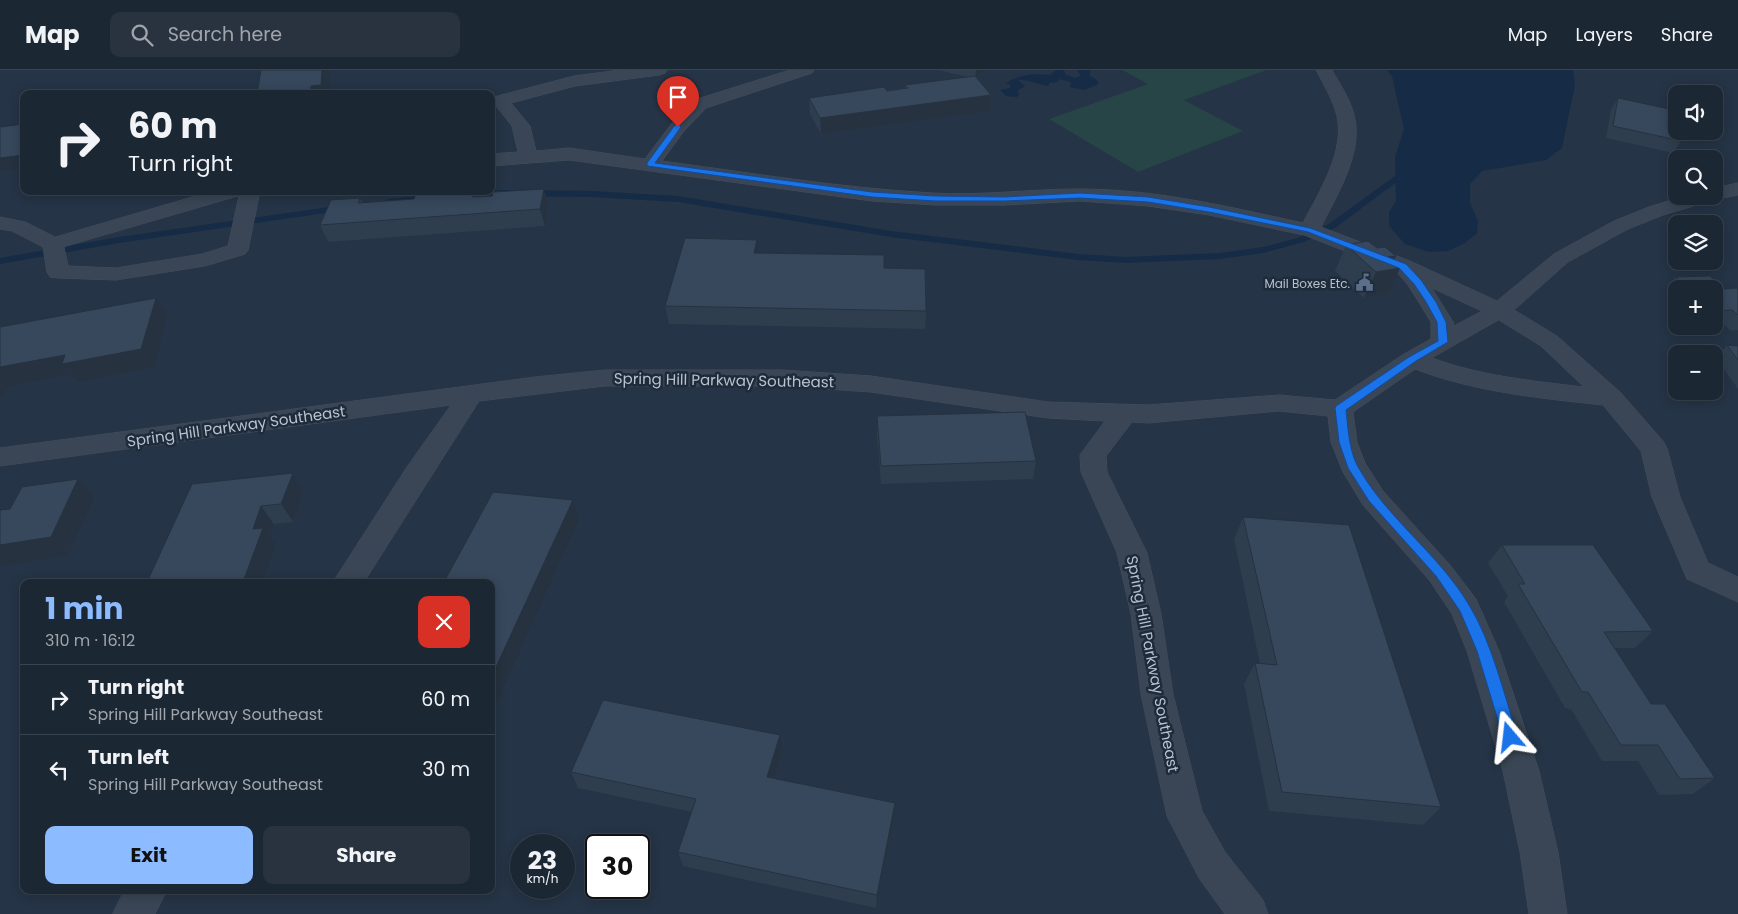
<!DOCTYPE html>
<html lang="en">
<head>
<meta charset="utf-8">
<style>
	body { margin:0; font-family:Poppins,sans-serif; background:#293340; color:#f1f3f6; height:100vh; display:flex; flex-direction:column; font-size:19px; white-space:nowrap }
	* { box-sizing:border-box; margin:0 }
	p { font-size:16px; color:#a0a5ac }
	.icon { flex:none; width:28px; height:28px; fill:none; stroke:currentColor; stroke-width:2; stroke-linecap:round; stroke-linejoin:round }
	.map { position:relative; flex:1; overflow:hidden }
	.drawer { position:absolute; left:20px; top:509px; width:475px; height:315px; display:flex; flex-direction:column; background:#1c2734; border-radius:10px; box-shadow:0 2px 12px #0003,0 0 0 1px #3a444f }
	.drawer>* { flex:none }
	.guide { position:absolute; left:20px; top:20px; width:475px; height:105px; border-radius:10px; box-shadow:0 2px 12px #0003,0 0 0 1px #3a444f; background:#1c2734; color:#f1f3f6; overflow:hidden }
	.buttons { position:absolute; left:1668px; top:15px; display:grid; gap:10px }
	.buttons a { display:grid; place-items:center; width:55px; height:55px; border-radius:10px; background:#1c2734; box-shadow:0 2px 12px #0003,0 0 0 1px #3a444f; font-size:25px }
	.speed { position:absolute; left:510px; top:764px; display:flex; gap:10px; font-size:25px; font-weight:700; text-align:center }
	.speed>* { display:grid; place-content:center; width:65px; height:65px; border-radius:50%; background:#1c2734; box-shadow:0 2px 12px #0003,0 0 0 1px #3a444f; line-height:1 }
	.speed small { font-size:12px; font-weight:400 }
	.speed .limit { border:2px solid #111; border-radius:8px; background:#fff; color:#111 }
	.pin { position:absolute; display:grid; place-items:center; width:42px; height:42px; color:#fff; margin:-51px -21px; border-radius:50% 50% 50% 0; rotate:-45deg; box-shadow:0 0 5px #0007 }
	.pin .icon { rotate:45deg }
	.me { position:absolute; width:55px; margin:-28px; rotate:343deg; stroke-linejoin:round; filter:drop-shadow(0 0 4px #0008) }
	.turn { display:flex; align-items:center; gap:18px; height:105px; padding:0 25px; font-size:22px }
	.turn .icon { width:65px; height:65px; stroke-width:2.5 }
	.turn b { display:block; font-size:35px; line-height:42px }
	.round { display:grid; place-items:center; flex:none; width:52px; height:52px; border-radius:10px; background:#293340 }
	.head { display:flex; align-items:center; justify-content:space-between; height:85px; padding:0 25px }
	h1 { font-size:30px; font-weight:700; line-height:38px; color:#8cbcff }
	.button { display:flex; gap:10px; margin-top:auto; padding:10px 25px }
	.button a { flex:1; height:58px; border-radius:10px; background:#8cbcff; color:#111; font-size:20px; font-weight:700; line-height:58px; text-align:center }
	.button a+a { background:#293340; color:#f1f3f6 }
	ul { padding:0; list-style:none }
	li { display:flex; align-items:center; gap:15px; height:70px; padding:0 25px; border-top:1px solid #3a444f }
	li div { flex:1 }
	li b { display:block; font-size:19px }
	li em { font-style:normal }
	header { display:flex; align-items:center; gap:30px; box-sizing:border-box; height:70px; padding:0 25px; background:#1c2734; border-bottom:1px solid #3a444f }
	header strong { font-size:24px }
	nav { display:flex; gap:28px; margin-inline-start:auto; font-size:18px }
	.search { width:350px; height:45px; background:#293340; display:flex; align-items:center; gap:12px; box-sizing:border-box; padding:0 18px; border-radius:10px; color:#a0a5ac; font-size:19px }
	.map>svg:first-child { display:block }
	.green { fill:#274447 }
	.water { fill:#162b45 }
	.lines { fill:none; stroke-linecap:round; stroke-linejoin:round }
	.stream { fill:#162b45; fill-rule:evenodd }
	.street-casing { stroke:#444f5e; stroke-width:1 }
	.street { fill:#3a4655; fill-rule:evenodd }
	.wall { fill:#2f3e4f }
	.shaded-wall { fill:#263240 }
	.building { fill:#37485c; stroke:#263240 }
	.route { fill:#1a73e8; stroke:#114b97 }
	.labels { text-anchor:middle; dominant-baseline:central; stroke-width:5; stroke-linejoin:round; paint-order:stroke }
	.far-poi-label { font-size:12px; fill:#b8c1ce; stroke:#1e2b3a; text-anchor:end }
	.street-label { font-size:15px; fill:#b8c1ce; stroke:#1e2b3a }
</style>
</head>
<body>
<header>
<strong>Map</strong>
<div class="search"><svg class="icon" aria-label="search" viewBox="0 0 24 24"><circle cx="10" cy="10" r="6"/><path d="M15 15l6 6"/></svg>Search here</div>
<nav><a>Map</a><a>Layers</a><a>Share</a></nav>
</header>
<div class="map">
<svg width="1738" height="844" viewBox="0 0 1738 844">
	<rect width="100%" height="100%" fill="#253446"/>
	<path class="green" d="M1122 0H1267L1184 30 1243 61 1138 102 1049 49 1148 14Z"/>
	<g class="water">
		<path d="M1056 0H1064L1066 5 1075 8 1081 6 1077 0H1090V6L1097 10 1099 14 1084 20 1070 17 1071 12 1059 9 1058 12 1049 13V16C1038 15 1029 9 1018 10L1025 16 1017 21 1019 24 1017 27 1006 26 1000 20 1010 18V15L1006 13C1021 4 1033 3 1050 5Z"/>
		<path d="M1387 0H1573L1575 15 1562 78 1546 90 1482 101 1470 114V133L1478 151 1477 163 1465 173 1448 181 1429 182 1405 174 1389 156V142L1396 131 1395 87 1404 59 1392 6Z"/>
	</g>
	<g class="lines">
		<g class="stream">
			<path d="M1395 106 1399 109 1398 111 1335 158 1304 172 1263 183 1220 189 1126 193 1078 190 891 167 678 132 592 127 504 126 460 129 456 126 460 123 504 120 592 121 678 126 891 161 1078 184 1126 187 1220 183 1263 177 1298 168 1329 154Z"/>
			<path d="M430 125 433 126V130L388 135 384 132 388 129Z"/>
			<path d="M343 135 348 138 346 140 119 173 0 194V188L119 167Z"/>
		</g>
		<defs>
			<g id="street">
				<path d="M621 0H667L665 3 659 5 575 16 511 33 530 56 536 81 569 78 645 89 672 53 694 30 790 0H814L812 3 706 38 684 61 662 91C752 103 841 118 932 123 981 126 1030 119 1079 119 1155 119 1230 137 1303 153 1319 122 1345 82 1337 46 1333 30 1324 15 1316 0H1332C1340 14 1350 29 1354 45 1364 82 1337 125 1321 157L1410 191 1497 231 1554 184 1614 151 1649 137 1684 126H1714V118L1738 113V125L1713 130 1663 145 1628 159 1568 192 1514 240 1557 266 1620 322 1663 371 1667 378 1680 427 1708 493 1738 507V532L1687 509 1652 427 1641 381 1603 335C1539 328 1475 322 1415 299L1353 342 1357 372 1365 393 1383 421 1450 495 1476 529 1499 581 1539 701 1558 782 1567 844H1529L1520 782 1503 701 1467 581 1452 544 1430 511 1363 435 1343 402 1331 372 1328 346 1279 341 1148 353 1132 352 1106 386 1107 402 1147 483 1161 544 1173 624 1202 741 1225 782 1263 830 1268 844H1225L1199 808 1167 746 1141 624 1131 544 1117 483 1081 402 1080 385 1105 351 1048 348 871 322 783 316H605L479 331 364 512H333L407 397 451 335 0 396V378L535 307 605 300H783L871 306 1048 332 1148 335 1279 325 1335 330 1404 284 1431 269V252L1408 215 1396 201 1304 165 1209 145 1148 136 1080 131 1004 135H935L872 131 569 90 491 96V84L518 82 512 56 492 31 494 27 574 6ZM1432 218 1482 241 1454 256 1453 252ZM1499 250 1541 276 1584 317C1532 311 1481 306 1432 288Z"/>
				<path d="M213 121H260L248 180 245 184 205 196 116 210 58 208 50 207 47 202 43 177 12 161 0 159V147L25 152 55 167ZM239 126 228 176 202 184 116 198 68 196 64 177Z"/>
				<path d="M125 820H167L155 844H113Z"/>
			</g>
		</defs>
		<use href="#street" class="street-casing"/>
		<use href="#street" class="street"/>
	</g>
	<g class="wall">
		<path d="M938 0H985L977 8 991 25 990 41 821 64 810 44 809 28 905 18V15L968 7Z"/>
		<path d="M1618 28 1667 57 1681 71 1673 83 1606 68 1611 40Z"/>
		<path d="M544 119 548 136 545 156 328 172 320 155 360 128 363 133 414 129 474 121 476 127 492 126Z"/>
		<path d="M1346 175 1377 178 1396 186 1393 192 1400 198 1388 224 1364 228 1335 201Z"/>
		<path d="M758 183 884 198 926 241 925 259 669 254 665 236Z"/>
		<path d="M1676 207 1725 219 1738 220V260L1731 261 1722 253H1714V219H1676V229L1667 220Z"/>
		<path d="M1727 275 1738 276V319L1716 288Z"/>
		<path d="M877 346 1036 391 1033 409 881 414 877 365Z"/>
		<path d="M293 403 304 421 293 452 274 454 270 466 276 475 263 512H147Z"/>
		<path d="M1243 447 1441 737 1423 755 1269 741 1244 614 1255 593 1260 594 1234 469Z"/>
		<path d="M1502 475 1653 561 1635 578H1615L1651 634 1715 708 1693 724 1659 725 1638 691H1602L1571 639 1565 638 1504 532 1508 526 1488 493Z"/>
		<path d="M782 681 774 708 894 748 876 838 683 796 678 782 692 742 578 718 571 702Z"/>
	</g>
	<g class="shaded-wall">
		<path d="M322 0H330L329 24H311V16Z"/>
		<path d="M976 0H985L975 9Z"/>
		<path d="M991 25 990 41 821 64 820 48Z"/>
		<path d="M24 85V98L0 101V88Z"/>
		<path d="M544 119 548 136 545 156 540 139Z"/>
		<path d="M82 121H113L84 125Z"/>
		<path d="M757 170 759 187 754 183Z"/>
		<path d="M1396 186 1389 200 1400 198 1388 224 1364 228 1376 202 1388 187Z"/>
		<path d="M156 228 167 246 154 297 77 312 71 304 8 316 3 327 0 328V297Z"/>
		<path d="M293 403 304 421 293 452 281 434Z"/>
		<path d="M78 409 94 427 68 485 0 496V475Z"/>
		<path d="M573 430 579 448 491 645V608Z"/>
		<path d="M261 436 274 454 270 466 276 475 263 512H243L253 459Z"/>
		<path d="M780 665 782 681 770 723 767 707Z"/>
		<path d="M895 733 894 748 876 838 877 825Z"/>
	</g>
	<g class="building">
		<path d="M261 0H322L321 15 311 16V24H257Z"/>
		<path d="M975 6 991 25 820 48 809 28 884 17 887 21 908 18 905 15Z"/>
		<path d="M1618 28 1669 39 1667 57 1676 59V61H1682L1681 71 1613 56Z"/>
		<path d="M24 54V85L0 88V57Z"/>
		<path d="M544 119 540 139 320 155 331 130 360 128 358 133 414 129 416 124 474 121 472 127 492 126 493 122Z"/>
		<path d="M685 168 757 170 754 183 884 185V198L925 199 926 241 665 236Z"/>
		<path d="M1368 171 1377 178 1385 177 1396 186 1388 187 1400 198 1376 202 1346 175Z"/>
		<path d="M1710 206 1725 219 1737 218 1738 220V245L1732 240 1714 241V219H1689L1676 207Z"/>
		<path d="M156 228 141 279 62 294 65 285 0 297V257Z"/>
		<path d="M1727 275 1738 276V290Z"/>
		<path d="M1025 342 1036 391 881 396 877 346Z"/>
		<path d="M293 403 281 434 261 436 253 459 263 458 243 512H147L192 414Z"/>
		<path d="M78 409 51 467 0 475V440L10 439 22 417Z"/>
		<path d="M493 422 573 430 491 608V512H444Z"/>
		<path d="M1243 447 1349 455 1441 737 1282 722 1255 593 1277 595Z"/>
		<path d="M1502 475H1593L1653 561 1604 562 1651 634H1665L1715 708 1680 709 1658 675H1621L1588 622H1582L1518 514H1525Z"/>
		<path d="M603 630 780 665 767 707 895 733 877 825 678 782 696 729 571 702Z"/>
	</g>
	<path class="route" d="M678 54 681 57 655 93 872 122 935 126 1004 127 1080 123 1148 127 1209 137 1310 158 1406 194 1421 210 1436 232 1446 252 1448 272 1416 291 1346 340C1348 358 1349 379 1357 395 1385 447 1439 484 1469 535 1492 572 1504 625 1518 667L1515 672 1510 673 1506 672 1503 667 1477 581 1460 541 1436 506 1369 431 1348 398 1339 372 1335 338 1336 336 1409 287 1438 271 1437 252 1426 232 1414 214 1399 198 1308 162 1209 142 1148 132 1080 128 1004 131H935L872 127 647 96V93L675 55Z"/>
	<defs>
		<symbol id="civic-bare" viewBox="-9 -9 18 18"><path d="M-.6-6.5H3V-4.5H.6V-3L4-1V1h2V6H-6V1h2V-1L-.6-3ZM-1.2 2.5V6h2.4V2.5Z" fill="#5c6f8a" stroke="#1e2b3a" stroke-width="2.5" paint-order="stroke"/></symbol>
	</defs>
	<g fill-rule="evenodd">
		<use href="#civic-bare" x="1352" y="200" width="25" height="25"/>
	</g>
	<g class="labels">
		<g class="far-poi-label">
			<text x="1350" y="213">Mail Boxes Etc.</text>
		</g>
		<g class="street-label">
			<text transform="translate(724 310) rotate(1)">Spring Hill Parkway Southeast</text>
			<text transform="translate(236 356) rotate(-8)">Spring Hill Parkway Southeast</text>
			<text transform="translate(1153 594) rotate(79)">Spring Hill Parkway Southeast</text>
		</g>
	</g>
</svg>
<div class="buttons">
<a><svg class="icon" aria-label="sound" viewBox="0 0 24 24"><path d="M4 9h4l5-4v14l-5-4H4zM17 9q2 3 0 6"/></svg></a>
<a><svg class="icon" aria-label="search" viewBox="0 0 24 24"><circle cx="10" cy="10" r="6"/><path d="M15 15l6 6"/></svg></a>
<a><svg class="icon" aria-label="layers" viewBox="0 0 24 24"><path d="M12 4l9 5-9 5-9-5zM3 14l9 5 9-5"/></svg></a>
<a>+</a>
<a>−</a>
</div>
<div class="speed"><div>23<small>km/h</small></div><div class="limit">30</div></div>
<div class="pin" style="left:678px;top:57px;background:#d93025"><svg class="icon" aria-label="arrive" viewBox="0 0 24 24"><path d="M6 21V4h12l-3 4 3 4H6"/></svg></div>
<svg class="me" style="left:1510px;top:667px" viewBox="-20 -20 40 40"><path d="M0-17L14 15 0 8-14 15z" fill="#1a73e8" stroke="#fff" stroke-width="4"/></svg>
<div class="guide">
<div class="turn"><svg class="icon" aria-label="right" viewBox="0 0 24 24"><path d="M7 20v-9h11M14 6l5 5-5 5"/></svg><div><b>60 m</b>Turn right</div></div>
</div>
<section class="drawer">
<div class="head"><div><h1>1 min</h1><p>310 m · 16:12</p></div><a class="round" style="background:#d93025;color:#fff"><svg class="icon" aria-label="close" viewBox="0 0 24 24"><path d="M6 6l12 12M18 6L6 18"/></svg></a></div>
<ul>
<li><svg class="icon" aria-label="right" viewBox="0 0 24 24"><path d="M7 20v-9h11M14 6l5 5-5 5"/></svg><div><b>Turn right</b><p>Spring Hill Parkway Southeast</p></div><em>60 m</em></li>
<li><svg class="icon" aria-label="left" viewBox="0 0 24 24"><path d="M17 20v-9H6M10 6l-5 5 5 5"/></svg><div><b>Turn left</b><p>Spring Hill Parkway Southeast</p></div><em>30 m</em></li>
</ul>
<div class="button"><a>Exit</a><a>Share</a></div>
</section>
</div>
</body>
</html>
